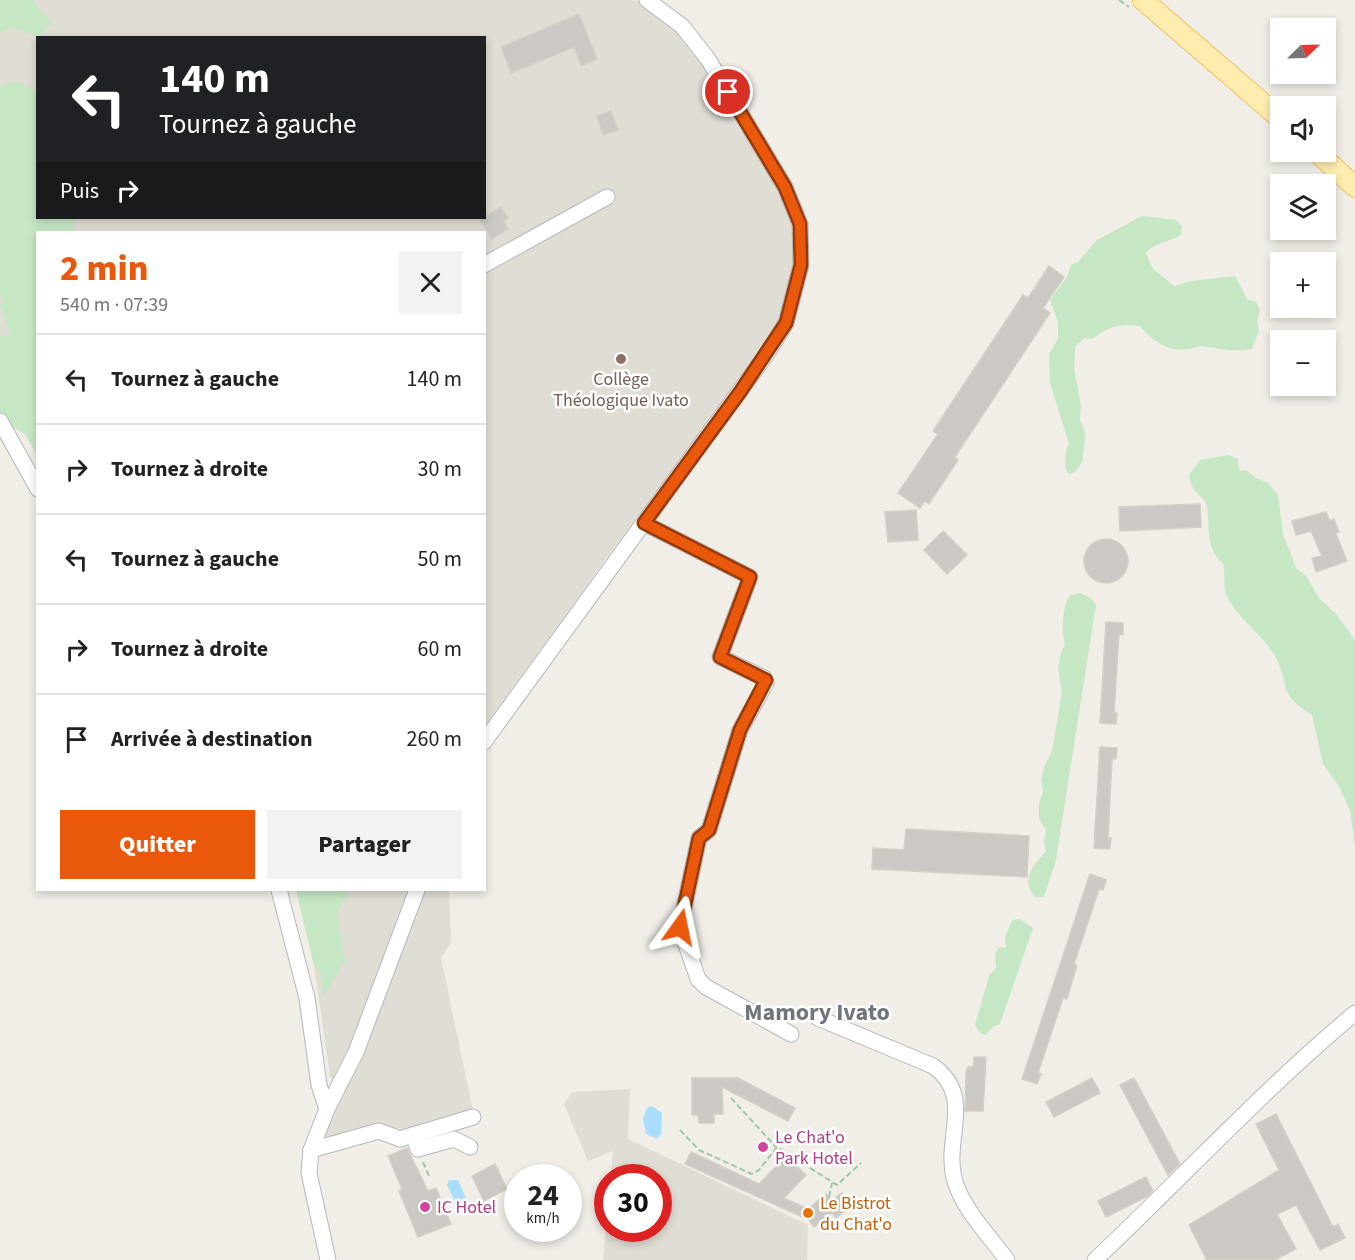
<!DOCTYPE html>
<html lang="fr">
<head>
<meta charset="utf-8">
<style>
	body { margin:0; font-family:"Source Sans 3",sans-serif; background:#f2f2f2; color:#222; height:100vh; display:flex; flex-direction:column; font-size:22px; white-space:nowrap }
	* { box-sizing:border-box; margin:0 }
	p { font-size:20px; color:#767676 }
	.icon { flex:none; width:33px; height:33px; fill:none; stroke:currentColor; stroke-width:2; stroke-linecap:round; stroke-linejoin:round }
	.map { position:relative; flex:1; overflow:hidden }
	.details { position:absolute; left:36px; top:231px; width:450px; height:660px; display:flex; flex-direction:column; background:#fff; border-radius:0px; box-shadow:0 3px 9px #0003 }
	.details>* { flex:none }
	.banner { position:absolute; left:36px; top:36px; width:450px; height:183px; border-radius:0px; box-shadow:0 3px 9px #0003; background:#202124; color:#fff; overflow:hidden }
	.needle { width:39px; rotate:67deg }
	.tools { position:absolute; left:1270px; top:18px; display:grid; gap:12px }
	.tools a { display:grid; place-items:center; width:66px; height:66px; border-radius:0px; background:#fff; box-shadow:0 3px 9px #0003; font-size:30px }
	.speed { position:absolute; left:504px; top:1164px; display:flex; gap:12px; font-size:30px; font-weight:700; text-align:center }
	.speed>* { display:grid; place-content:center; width:78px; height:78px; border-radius:50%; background:#fff; box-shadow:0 3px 9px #0003; line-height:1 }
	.speed small { font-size:15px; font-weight:400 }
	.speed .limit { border:9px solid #d22; background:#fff; color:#111 }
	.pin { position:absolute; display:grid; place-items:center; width:51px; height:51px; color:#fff; margin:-26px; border:3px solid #fff; border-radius:50%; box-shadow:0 2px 6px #0007 }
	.me { position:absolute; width:66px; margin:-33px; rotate:12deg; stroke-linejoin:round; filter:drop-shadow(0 0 4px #0008) }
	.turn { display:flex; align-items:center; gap:21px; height:126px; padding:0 24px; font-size:27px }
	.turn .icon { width:78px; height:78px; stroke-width:2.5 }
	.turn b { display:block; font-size:42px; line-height:51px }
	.then { display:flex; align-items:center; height:57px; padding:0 24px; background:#0003; gap:12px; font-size:22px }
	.round { display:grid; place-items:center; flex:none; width:63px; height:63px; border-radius:0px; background:#f2f2f2 }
	.head { display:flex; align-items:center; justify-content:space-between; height:102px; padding:0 24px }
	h1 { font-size:36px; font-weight:800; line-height:45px; color:#ea580c }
	.cta { display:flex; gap:12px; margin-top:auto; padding:12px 24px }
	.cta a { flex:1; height:69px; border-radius:0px; background:#ea580c; color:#fff; font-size:24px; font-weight:800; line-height:69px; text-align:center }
	.cta a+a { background:#f2f2f2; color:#222 }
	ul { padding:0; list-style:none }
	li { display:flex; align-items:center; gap:18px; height:90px; padding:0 24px; border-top:2px solid #e0e0e0 }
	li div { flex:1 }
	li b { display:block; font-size:22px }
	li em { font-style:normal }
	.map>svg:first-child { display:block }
	.education { fill:#e0ddd5; fill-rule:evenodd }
	.green { fill:#c6e7c4 }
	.water { fill:#aadefe }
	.building { fill:#ccc9c4; stroke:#d5cfc5; stroke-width:1.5 }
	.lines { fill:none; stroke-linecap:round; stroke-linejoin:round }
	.minor-casing { stroke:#b4b8bb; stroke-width:17 }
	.major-casing { stroke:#f0c060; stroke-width:22 }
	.path { stroke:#9ec8a8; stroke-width:2; stroke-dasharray:6 3; stroke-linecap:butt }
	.minor { stroke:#fff; stroke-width:15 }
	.major { stroke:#feedaf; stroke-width:20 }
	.route-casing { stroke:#983908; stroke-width:15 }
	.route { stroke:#ea580c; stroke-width:10 }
	.education-dot { fill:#8d6e63; stroke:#fff; stroke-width:2 }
	.hotel-dot { fill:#d1479c; stroke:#fff; stroke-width:2 }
	.food-dot { fill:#e8710a; stroke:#fff; stroke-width:2 }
	.labels { text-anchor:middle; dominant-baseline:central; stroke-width:5; stroke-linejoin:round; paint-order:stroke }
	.education-label { font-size:18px; fill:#785e54; stroke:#fff }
	.hotel-label { font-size:18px; fill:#b23c85; stroke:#fff; text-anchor:start }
	.food-label { font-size:18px; fill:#c56008; stroke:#fff; text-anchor:start }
	.district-label { font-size:24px; font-weight:bold; fill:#6f7579; stroke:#fff }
</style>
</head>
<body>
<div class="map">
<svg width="1355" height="1260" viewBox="0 0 1355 1260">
	<rect width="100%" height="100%" fill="#f0eee7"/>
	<g class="education">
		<path d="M0 0H635L645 4 677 30 703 63 723 104 780 191 794 225 795 262 783 318 736 387 605 560 485 730 484 232H38L37 424 0 367ZM38 38H484V218H38Z"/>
		<path d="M296 890H449L451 943 441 958 473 1111 407 1130 378 1124 329 1138 324 1134 336 1081 330 1077 314 965Z"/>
		<path d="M630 1089 628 1139 808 1225 807 1260H603L607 1214 608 1228H658V1178L611 1177 613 1151 588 1161 564 1104 572 1092Z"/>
	</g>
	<g class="green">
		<path d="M0 0H32L51 22 42 34 34 35C23 32 11 23 0 33Z"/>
		<path d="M19 82 36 91 37 96 38 218H75L73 232H38L37 456 26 435 5 422 0 414V335L11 336 0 305 4 298 0 297V87L8 83Z"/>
		<path d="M1142 216 1176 220 1182 226 1181 235C1169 242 1157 242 1146 252L1152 268 1174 286 1191 281 1235 276 1247 299 1256 302 1260 310 1257 321 1259 331 1252 349C1235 352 1219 349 1202 346 1196 346 1194 349 1188 349 1170 353 1151 340 1140 326 1117 324 1110 326 1092 339L1084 338 1075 347 1074 369 1081 405 1080 421C1090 436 1082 445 1083 461L1075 472 1069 474 1065 468 1066 450 1069 444 1050 383 1049 354 1058 339V322L1050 300 1067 277 1071 265 1078 262 1097 240Z"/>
		<path d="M1228 455 1238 459 1239 471 1246 470 1256 478 1268 483 1278 495 1283 534 1296 568 1307 577 1318 597 1336 614 1355 640V846L1350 811 1340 788 1323 764 1312 715C1277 693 1291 688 1276 658 1263 634 1238 620 1227 596 1222 586 1226 574 1223 564 1205 548 1210 527 1207 507 1205 495 1192 496 1189 475L1200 460Z"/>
		<path d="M1080 593 1091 598 1096 605 1056 860 1044 897H1035C1020 880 1033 864 1046 852L1044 841 1046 830 1039 819V804L1043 791 1041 780 1044 767 1052 752 1062 692 1058 669 1061 653 1065 644C1061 632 1062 606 1070 595Z"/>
		<path d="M296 890H350L337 912 345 960 323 998 321 973 314 965Z"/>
		<path d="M1020 919 1033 928 1000 1024 994 1026 986 1035 981 1034 975 1025 989 976 996 968 995 953 999 947 1006 948 1005 938 1012 920Z"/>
	</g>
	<g class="water">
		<path d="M652 1106 662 1113 661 1134 657 1139 646 1134 643 1119 647 1108Z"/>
		<path d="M449 1180H458L468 1203 458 1207 447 1185Z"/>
	</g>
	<g class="building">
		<path d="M579 14 597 59 581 66 574 47 511 73 501 47Z"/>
		<path d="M611 111 618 130 603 135 597 116Z"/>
		<path d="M501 207 508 218 503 221 508 229 492 239 480 220Z"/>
		<path d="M1049 266 1064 277 1043 308 1050 313 955 457 958 460 929 504 925 501 920 508 898 493 938 434 933 431 1000 330 1023 295 1028 298Z"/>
		<path d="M1200 504 1201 527 1120 531 1119 507Z"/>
		<path d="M916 510 918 540 888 542 885 512Z"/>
		<path d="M1326 512 1330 521 1334 519 1339 532 1336 534 1347 561 1316 572 1312 558 1322 556 1311 531 1296 535 1292 521Z"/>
		<path d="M943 531 967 555 947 574 924 550Z"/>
		<circle cx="1106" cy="561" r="22"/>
		<path d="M1106 622 1123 623V635L1119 634 1114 713H1117L1116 724 1100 723Z"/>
		<path d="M1100 747 1117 748 1116 759H1112L1108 838H1111L1110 849 1094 848Z"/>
		<path d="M906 829 1029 836 1027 877 872 869 873 848 904 850Z"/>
		<path d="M1090 874 1106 880 1103 890 1099 889 1074 964 1077 965 1067 999 1063 998 1038 1073 1041 1074 1037 1084 1022 1079Z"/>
		<path d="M974 1057H986L983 1111H965L966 1073 968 1067H973Z"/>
		<path d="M692 1078H738L795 1108 788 1121 722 1087 723 1114H714V1123H699L698 1115H692Z"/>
		<path d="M1092 1078 1100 1093 1054 1117 1046 1102Z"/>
		<path d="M1134 1078 1180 1164 1168 1175 1120 1085Z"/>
		<path d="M1276 1114 1333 1227 1338 1224 1345 1238 1320 1250 1296 1205 1277 1214 1296 1249 1275 1260H1207L1189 1225 1279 1170 1256 1124Z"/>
		<path d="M407 1148 428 1191 436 1188 451 1224 418 1237 399 1191 402 1189 388 1156Z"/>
		<path d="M691 1152 759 1184 786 1156 806 1175 784 1198 808 1209 826 1194 832 1200 842 1193 852 1205 836 1218 832 1213 814 1227 809 1220 685 1164Z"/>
		<path d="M495 1164 507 1189 484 1201 472 1176Z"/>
		<path d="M1146 1177 1153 1191 1146 1197 1106 1217 1098 1201Z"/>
	</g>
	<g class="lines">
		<defs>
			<g id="minor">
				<path d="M484 265 607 197"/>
				<path d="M0 421 38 489"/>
				<path d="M644 523 750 577 720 657 764 678 766 683 740 730 709 830 699 838 680 927 698 979 706 987 791 1034"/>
				<path d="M484 742 766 355 786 323 801 265 800 224 785 187 708 59 682 26 647 0"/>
				<path d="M279 890 307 998 319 1085 327 1109"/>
				<path d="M818 1018 933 1066C975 1096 944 1137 954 1178 962 1209 989 1235 1007 1260"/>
				<path d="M413 1135 418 1149 454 1139 470 1147"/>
				<path d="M311 1150 379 1131 400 1139 473 1117"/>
				<path d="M328 1260 309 1173 311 1150 327 1109 356 1052 417 890"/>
				<path d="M1095 1260C1182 1178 1263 1090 1355 1013"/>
			</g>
			<g id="major">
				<path d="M1143 0 1281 119"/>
				<path d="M1317 152 1355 187"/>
			</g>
		</defs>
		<use href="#minor" class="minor-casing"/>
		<use href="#major" class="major-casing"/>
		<g class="path">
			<path d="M1119 0 1129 7"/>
			<path d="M731 1098 776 1147"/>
			<path d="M680 1130 699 1150 752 1174 759 1170 777 1147 837 1185 861 1163"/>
			<path d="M423 1162 429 1176"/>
			<path d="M829 1197 832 1183"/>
		</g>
		<use href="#minor" class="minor"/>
		<use href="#major" class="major"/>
	</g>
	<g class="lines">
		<defs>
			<path id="route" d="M680 927 699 838 709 830 740 730 766 680 720 657 750 577 644 523 740 392 786 323 801 265 800 224 785 187 728 92"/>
		</defs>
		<use href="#route" class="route-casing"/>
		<use href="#route" class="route"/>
	</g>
	<circle class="education-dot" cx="621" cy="359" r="6"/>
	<g class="hotel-dot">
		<circle cx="763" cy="1147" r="6"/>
		<circle cx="425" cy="1207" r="6"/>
	</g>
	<circle class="food-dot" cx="808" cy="1213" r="6"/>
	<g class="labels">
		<g class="education-label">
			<text x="621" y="379">Collège<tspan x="621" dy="21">Théologique Ivato</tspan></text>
		</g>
		<g class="hotel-label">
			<text x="775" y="1137">Le Chat'o<tspan x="775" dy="21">Park Hotel</tspan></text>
			<text x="437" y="1207">IC Hotel</text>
		</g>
		<g class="food-label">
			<text x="820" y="1203">Le Bistrot<tspan x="820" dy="21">du Chat'o</tspan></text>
		</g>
		<g class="district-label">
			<text x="817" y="1012">Mamory Ivato</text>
		</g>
	</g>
</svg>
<div class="tools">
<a><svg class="needle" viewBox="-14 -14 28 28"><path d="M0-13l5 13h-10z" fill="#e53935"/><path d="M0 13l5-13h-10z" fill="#767676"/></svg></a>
<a><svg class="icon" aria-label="sound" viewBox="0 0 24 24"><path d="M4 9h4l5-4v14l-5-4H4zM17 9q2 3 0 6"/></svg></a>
<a><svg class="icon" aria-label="layers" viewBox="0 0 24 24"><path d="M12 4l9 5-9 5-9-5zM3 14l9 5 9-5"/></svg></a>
<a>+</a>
<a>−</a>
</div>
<div class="speed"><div>24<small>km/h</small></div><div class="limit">30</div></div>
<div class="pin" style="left:728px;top:92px;background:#d93025"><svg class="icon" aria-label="arrive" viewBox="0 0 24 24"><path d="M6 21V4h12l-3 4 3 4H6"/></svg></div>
<svg class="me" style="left:680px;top:927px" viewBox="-20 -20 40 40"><path d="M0-17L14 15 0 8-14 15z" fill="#ea580c" stroke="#fff" stroke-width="4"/></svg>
<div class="banner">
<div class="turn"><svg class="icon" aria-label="left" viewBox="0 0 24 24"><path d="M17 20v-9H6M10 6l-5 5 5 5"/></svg><div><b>140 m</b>Tournez à gauche</div></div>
<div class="then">Puis<svg class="icon" aria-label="right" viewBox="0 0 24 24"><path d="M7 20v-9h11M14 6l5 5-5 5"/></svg></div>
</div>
<section class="details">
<div class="head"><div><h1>2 min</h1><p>540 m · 07:39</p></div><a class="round"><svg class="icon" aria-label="close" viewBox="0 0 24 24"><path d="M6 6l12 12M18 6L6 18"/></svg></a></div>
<ul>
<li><svg class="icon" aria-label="left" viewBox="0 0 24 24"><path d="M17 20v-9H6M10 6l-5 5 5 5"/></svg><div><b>Tournez à gauche</b></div><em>140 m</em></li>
<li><svg class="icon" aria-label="right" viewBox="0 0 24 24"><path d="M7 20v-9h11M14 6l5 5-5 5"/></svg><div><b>Tournez à droite</b></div><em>30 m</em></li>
<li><svg class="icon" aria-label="left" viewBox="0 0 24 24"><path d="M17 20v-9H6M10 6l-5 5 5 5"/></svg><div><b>Tournez à gauche</b></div><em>50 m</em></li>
<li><svg class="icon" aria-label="right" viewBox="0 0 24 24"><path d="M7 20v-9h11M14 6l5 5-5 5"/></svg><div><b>Tournez à droite</b></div><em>60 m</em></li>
<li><svg class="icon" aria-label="arrive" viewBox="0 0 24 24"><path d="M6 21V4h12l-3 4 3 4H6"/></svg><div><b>Arrivée à destination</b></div><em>260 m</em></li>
</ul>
<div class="cta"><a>Quitter</a><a>Partager</a></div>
</section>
</div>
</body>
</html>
